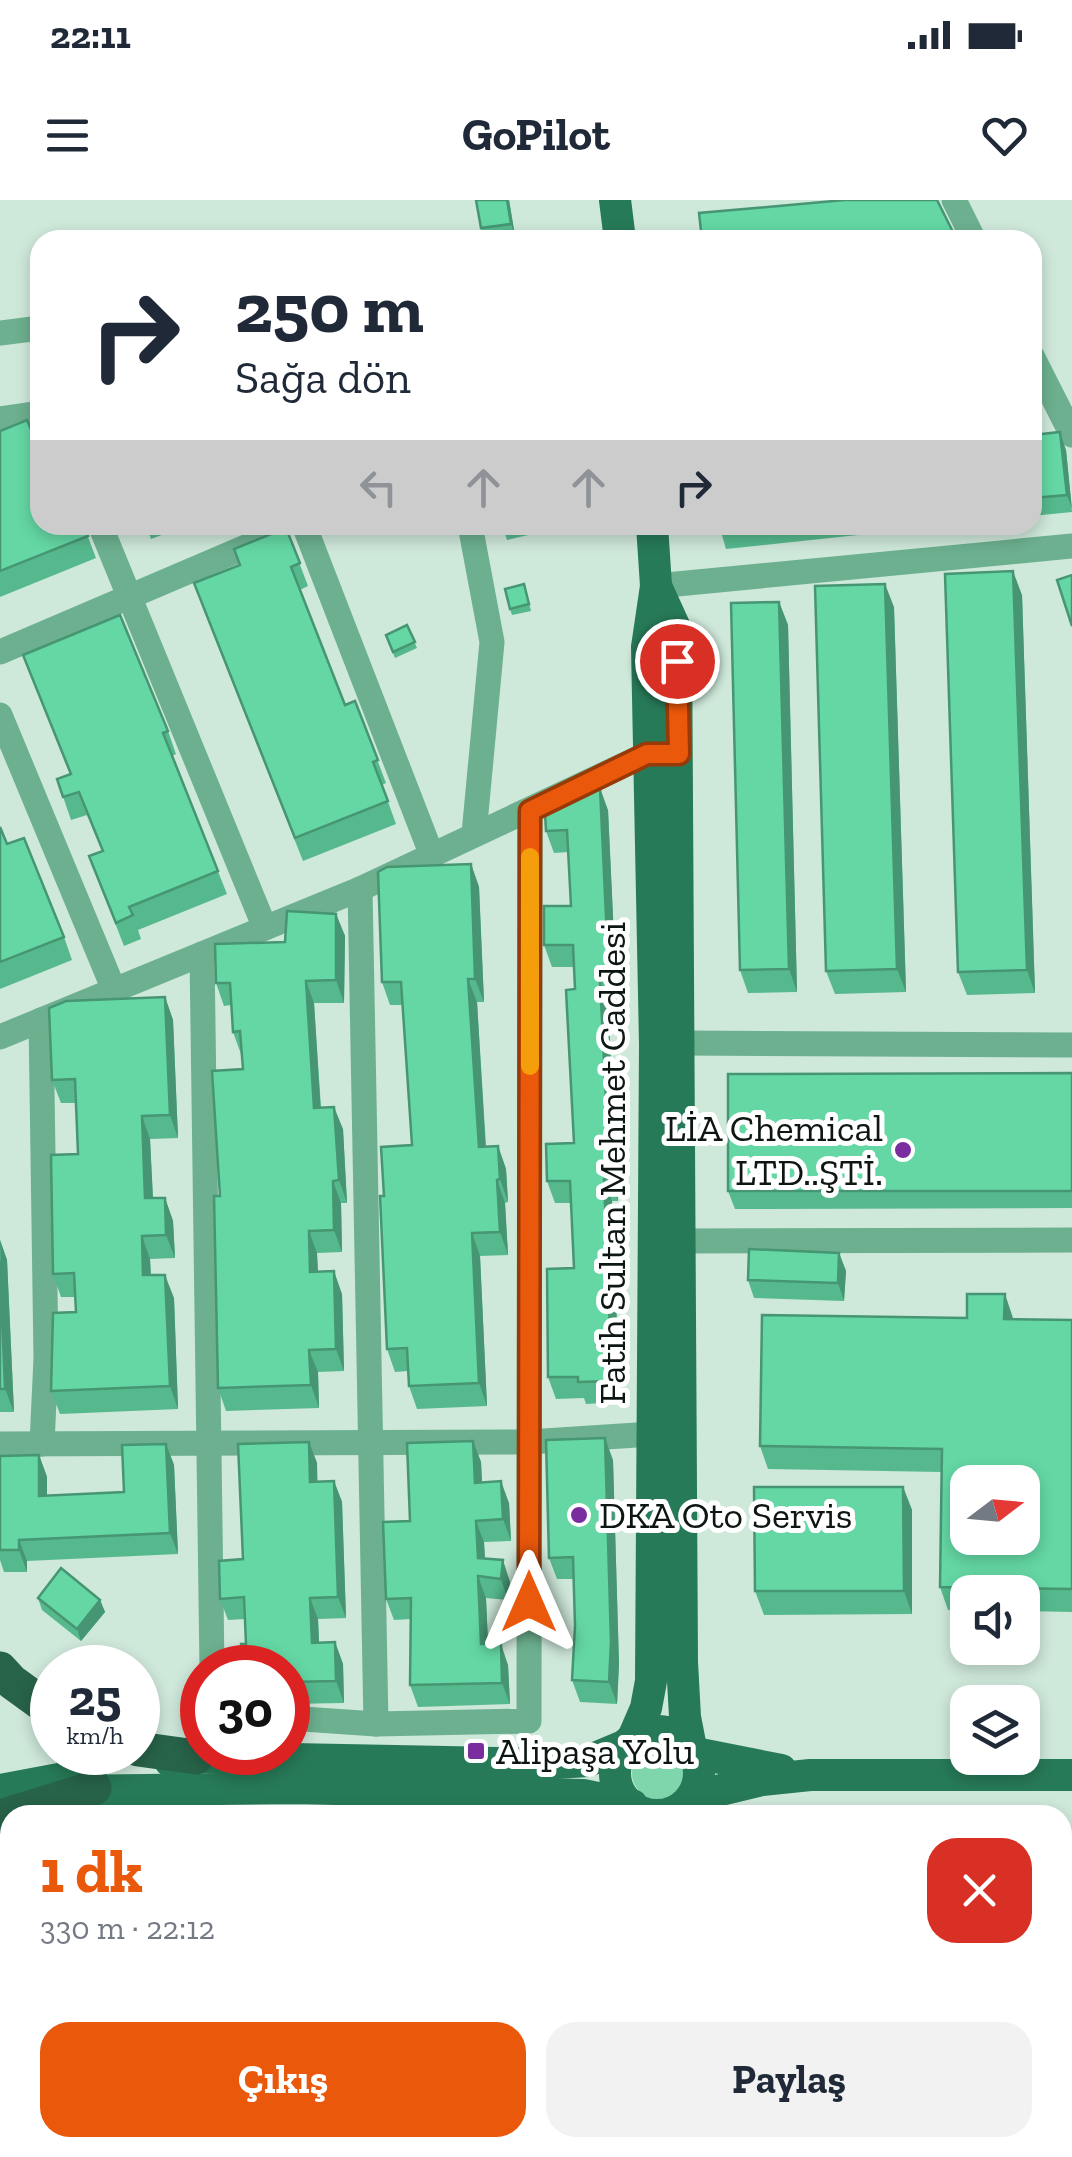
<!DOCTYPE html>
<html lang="tr">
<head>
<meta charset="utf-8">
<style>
	body { margin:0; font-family:"Zilla Slab",serif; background:#f2f2f3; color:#1f2937; height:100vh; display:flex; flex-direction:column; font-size:38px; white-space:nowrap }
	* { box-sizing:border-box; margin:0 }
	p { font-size:32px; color:#747a83 }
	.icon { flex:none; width:55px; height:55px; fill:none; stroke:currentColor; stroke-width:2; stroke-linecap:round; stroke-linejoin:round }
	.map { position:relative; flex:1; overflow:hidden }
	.sheet { position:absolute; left:0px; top:1605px; width:1072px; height:352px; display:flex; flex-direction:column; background:#fff; border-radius:30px 30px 0 0; box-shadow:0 5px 15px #0003 }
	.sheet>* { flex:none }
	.top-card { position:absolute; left:30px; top:30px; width:1012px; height:305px; border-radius:30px; box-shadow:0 5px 15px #0003; background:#fff; color:#1f2937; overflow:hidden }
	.needle { width:65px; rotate:74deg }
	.buttons { position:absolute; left:950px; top:1265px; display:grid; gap:20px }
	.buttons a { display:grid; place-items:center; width:90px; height:90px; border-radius:20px; background:#fff; box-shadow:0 5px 15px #0003; font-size:50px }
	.speed { position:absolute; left:30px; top:1445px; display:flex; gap:20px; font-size:50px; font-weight:700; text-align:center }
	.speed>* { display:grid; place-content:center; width:130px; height:130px; border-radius:50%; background:#fff; box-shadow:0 5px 15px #0003; line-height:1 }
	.speed small { font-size:25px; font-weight:400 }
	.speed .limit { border:15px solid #d22; background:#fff; color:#111 }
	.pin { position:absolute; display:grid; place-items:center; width:85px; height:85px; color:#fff; margin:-42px; border:5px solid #fff; border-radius:50%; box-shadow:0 2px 10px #0007 }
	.me { position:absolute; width:110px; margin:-55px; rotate:0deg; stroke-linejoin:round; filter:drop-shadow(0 0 8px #0008) }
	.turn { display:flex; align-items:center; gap:35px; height:210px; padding:0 40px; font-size:45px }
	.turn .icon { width:130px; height:130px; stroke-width:2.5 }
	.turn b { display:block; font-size:70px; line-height:85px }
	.lanes { display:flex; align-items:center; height:95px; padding:0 40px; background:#0003; justify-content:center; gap:50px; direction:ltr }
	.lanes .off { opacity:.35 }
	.round { display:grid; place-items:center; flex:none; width:105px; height:105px; border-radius:30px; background:#f2f2f3 }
	.head { display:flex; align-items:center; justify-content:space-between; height:170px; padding:0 40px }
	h1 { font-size:60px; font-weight:800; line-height:75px; color:#ea580c }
	.action { display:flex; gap:20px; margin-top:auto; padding:20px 40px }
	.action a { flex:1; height:115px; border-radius:30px; background:#ea580c; color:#fff; font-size:40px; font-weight:800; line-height:115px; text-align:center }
	.action a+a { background:#f2f2f3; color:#1f2937 }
	.status { display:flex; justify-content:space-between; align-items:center; height:70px; padding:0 50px; background:#fff; direction:ltr }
	.status svg { height:28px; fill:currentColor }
	header { display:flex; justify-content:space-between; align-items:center; height:130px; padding:0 40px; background:#fff; font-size:45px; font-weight:800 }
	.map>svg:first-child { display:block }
	.green { fill:#7fd6ac }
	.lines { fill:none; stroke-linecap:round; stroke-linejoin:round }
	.minor { stroke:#6cb08f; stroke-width:25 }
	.major { stroke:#277a58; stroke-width:32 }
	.highway { stroke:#276349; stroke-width:35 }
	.wall { fill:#56b98d }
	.shaded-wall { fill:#469673 }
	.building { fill:#64d7a4; stroke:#469673; stroke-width:2.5; fill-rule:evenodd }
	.route-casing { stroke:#983908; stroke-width:25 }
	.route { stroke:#ea580c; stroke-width:18 }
	.slow { stroke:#f59e0b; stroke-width:18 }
	.poi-dot { fill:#792d9f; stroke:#fff; stroke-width:4 }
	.labels { text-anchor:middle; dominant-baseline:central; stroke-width:10; stroke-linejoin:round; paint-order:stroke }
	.poi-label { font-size:38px; fill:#0d1611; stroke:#fff; text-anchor:start }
	.street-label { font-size:38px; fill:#0d1611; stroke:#fff }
</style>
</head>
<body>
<div class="status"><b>22:11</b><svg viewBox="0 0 49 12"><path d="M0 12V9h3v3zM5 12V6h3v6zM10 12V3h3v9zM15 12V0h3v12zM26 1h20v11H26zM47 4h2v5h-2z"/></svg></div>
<header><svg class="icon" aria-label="menu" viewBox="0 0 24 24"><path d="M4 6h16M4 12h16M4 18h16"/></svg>GoPilot<svg class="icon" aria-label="heart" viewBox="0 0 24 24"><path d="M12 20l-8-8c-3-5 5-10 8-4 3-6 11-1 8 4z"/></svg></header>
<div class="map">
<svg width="1072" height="1957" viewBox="0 0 1072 1957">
	<rect width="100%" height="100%" fill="#cee8da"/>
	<circle class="green" cx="659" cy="1573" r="27"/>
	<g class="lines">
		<g class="minor">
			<path d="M954 0 974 40"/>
			<path d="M0 133 40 128"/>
			<path d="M1032 156 1072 235"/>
			<path d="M0 219 40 213"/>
			<path d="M100 325 265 728"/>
			<path d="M304 325 431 653"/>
			<path d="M470 325 492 442 474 634"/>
			<path d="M656 386 1072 346"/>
			<path d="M0 452 267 338"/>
			<path d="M0 515 114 790"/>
			<path d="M360 689 376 1524"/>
			<path d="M202 754 212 1468"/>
			<path d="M41 820 46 1158 42 1244"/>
			<path d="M0 837 360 689 647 554"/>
			<path d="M680 843 1072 845"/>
			<path d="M681 1041 1072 1040"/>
			<path d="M0 1244 529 1242 652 1234"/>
			<path d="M288 1518 376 1524 529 1521 530 611"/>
		</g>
		<g class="major">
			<path d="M615 0 620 40"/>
			<path d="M656 386 676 430 682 1462 685 1517 691 1548"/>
			<circle cx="657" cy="1573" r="42"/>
			<path d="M633 1538 646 1508 651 1481 655 844 647 447 656 386 652 325"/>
			<path d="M695 1553 781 1570"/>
			<path d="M170 1561 196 1557 541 1564 588 1561 626 1545"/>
			<path d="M0 1590 91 1573"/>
			<path d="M69 1591 295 1588 583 1595 632 1605"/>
			<path d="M692 1597 762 1580 810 1575H1072"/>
			<path d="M654 1957V1948"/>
		</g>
		<g class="highway">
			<path d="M0 1469 12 1482 52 1511"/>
			<path d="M138 1549 196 1557"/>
			<path d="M0 1617 94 1588"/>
		</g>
	</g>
	<g class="wall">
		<path d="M509 0 515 36 485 40 481 28Z"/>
		<path d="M0 231 35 239 85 329 96 358 0 397Z"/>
		<path d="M1032 235 1066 250 1072 312 1032 316Z"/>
		<path d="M146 325H188L151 339Z"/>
		<path d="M502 325H539L541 332 507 340Z"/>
		<path d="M719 325H952L726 349Z"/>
		<path d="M286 328 308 386 300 390 345 505 355 501 386 583 382 585 396 624 303 661 202 406 240 365Z"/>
		<path d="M526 390 531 411 512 415 510 409Z"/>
		<path d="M1022 395 1035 793 967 795 958 772Z"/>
		<path d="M779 402 788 425 797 792 748 793 740 770Z"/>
		<path d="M894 407 906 792 835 794 826 771Z"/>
		<path d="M407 425 417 448 395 458 386 435Z"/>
		<path d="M23 455 168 531 176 554 172 556 227 694 138 730 141 739 124 746 89 656 102 651 87 615 71 620 57 579 70 574Z"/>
		<path d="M608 610 617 802 608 803 618 1001H612L620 1202 586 1204 584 1198 556 1199 548 1177 574 1068 571 1003H555L547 981 574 943 575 789 574 767H552L544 745 571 706 568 652 554 653 546 631Z"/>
		<path d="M0 627 7 644 64 737 72 760 0 789Z"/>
		<path d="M471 664 479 687 484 802H477L486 946H498L506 969 508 1002 505 1003 508 1055 480 1056 487 1206 417 1209 409 1186 408 1171 395 1172 387 1149 384 996 412 945 402 805H390L382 782Z"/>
		<path d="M336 714 345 736 344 803H314L321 908 343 929 347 1003H341L342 1052 317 1053 318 1072 342 1094 344 1171 318 1172 319 1208 226 1211 218 1188 220 996 243 869 241 854 233 832 231 805 224 806 216 783Z"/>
		<path d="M165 797 173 820 178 938 150 939 153 998H165L173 1021 175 1058 150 1059 151 1075 174 1098 178 1209 60 1214 51 1191 76 1112 75 1097H61L53 1074 78 954 76 903H61L52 880Z"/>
		<path d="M1072 873V1008L735 1009 728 991Z"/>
		<path d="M0 1040 7 1060 14 1212H0Z"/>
		<path d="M839 1053 846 1071 844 1101 754 1098 748 1080Z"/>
		<path d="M1013 1119 1072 1120V1412L1022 1411V1392H968V1410H948L940 1387 942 1272 768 1269 760 1246Z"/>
		<path d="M473 1241 481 1262 482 1282 509 1303 511 1341 484 1342 485 1358 510 1382 508 1400 486 1398 488 1444 508 1465 510 1504 418 1507 410 1485 411 1419 394 1420 386 1399 410 1321Z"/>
		<path d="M309 1242 317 1263V1281H334L342 1302 346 1418 318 1419 319 1443 335 1442 343 1464 344 1503 288 1504V1468L246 1444 245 1419 228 1420 220 1399Z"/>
		<path d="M166 1244 174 1265 178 1354 27 1361V1372H4L0 1360V1256L39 1255 47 1277V1295L124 1292Z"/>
		<path d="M613 1260 619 1464 617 1504 580 1502 572 1480 575 1426 574 1379H557L549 1358Z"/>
		<path d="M903 1287 912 1310V1414L764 1415 755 1391Z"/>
		<path d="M38 1398 100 1400 105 1412 81 1441 42 1410Z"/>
		<path d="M82 1948H623L622 1957H85Z"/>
	</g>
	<g class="shaded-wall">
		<path d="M507 0H509L515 36 511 24Z"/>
		<path d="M1060 232 1066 250 1072 309 1067 295Z"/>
		<path d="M1013 371 1022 395 1035 793 1027 770Z"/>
		<path d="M885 384 894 407 906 792 897 769Z"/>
		<path d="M779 402 788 425 797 792 789 769Z"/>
		<path d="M600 588 608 610 617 802 609 781Z"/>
		<path d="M471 664 479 687 484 802 475 779Z"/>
		<path d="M336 714 345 736 344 803 336 780Z"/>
		<path d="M468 779 477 802 487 970 479 947Z"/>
		<path d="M306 781 314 803 322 930 314 908Z"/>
		<path d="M600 781 608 803 618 1001 610 979Z"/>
		<path d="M165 797 173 820 178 938 170 915Z"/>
		<path d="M334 907 343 929 347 1003 339 980Z"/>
		<path d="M142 916 150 939 154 1021 145 998Z"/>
		<path d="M498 946 506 969 508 1002 500 979Z"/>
		<path d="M604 979 612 1001 620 1202 612 1181Z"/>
		<path d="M497 980 505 1003 508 1055 500 1032Z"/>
		<path d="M333 981 341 1003 342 1052 334 1030Z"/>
		<path d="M165 998 173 1021 175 1058 166 1035Z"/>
		<path d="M309 1031 317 1053 319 1094 310 1072Z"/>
		<path d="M472 1033 480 1056 487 1206 479 1183Z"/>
		<path d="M142 1036 150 1059 152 1099 143 1075Z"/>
		<path d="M0 1040 7 1060 14 1212 5 1189Z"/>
		<path d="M839 1053 846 1071 844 1101 838 1083Z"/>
		<path d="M334 1071 342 1094 344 1171 336 1149Z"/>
		<path d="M165 1075 174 1098 178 1209 170 1186Z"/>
		<path d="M1005 1094 1013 1118V1142L1004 1119Z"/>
		<path d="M309 1150 318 1172 319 1208 311 1185Z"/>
		<path d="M605 1238 613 1260 619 1464 617 1504 609 1482Z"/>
		<path d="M473 1241 481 1262 483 1304 475 1283Z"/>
		<path d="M309 1242 317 1263 318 1303 310 1282Z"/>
		<path d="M166 1244 174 1265 178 1354 170 1333Z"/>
		<path d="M39 1255 47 1277V1317L39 1296Z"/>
		<path d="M334 1281 342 1302 346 1418 338 1397Z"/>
		<path d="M501 1281 509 1303 511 1341 503 1319Z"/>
		<path d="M903 1287 912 1310V1414L904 1391Z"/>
		<path d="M476 1321 484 1342 486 1379 478 1358Z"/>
		<path d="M19 1340 27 1361V1372L19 1350Z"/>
		<path d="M503 1360 510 1382 508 1400 501 1379Z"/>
		<path d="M478 1376 486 1398 489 1466 481 1444Z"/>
		<path d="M310 1398 318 1419 320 1464 312 1443Z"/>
		<path d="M100 1400 105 1412 81 1441 77 1429Z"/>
		<path d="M335 1442 343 1464 344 1503 336 1481Z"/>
		<path d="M501 1444 508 1465 510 1504 502 1483Z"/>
		<path d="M614 1948H623L622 1957H613Z"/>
	</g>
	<g class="building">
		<path d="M476 0H507L511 24 481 28Z"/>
		<path d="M845 0H937L957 40H702L699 13Z"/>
		<path d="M27 220 35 239 40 237V325H84L88 336 0 371V231Z"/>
		<path d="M1060 232 1067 295 1032 298V235Z"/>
		<path d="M719 325H780L719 331Z"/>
		<path d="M286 328 300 363 291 367 345 505 355 501 378 560 373 562 388 601 295 638 194 383 240 365 234 349Z"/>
		<path d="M1013 371 1027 770 958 772 945 374Z"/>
		<path d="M1072 375V426L1057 380Z"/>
		<path d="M524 384 529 404 510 409 505 389Z"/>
		<path d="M885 384 897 769 826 771 815 386Z"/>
		<path d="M779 402 789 769 740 770 731 403Z"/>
		<path d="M120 415 168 531 163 533 218 671 129 707 133 715 116 723 89 656 103 651 79 592 63 597 57 579 71 574 23 455Z"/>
		<path d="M407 425 415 442 393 452 386 435Z"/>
		<path d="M600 588 609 781H600L610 979H604L612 1181 578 1182V1177H548L547 1069 574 1068 570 981H547L546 944 574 943 566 790 575 789 573 745H544V706H571L567 630 546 631 544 595 553 590Z"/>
		<path d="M0 627 7 644 24 638 64 737 0 762Z"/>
		<path d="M471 664 475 779H468L479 947 498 946 500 979 497 980 500 1032 472 1033 479 1183 409 1186 407 1148 387 1149 380 996H384L381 947 412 945 401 782H382L378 672 387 667Z"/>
		<path d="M287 711 336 714V780L306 781 314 908 334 907 339 980 333 981 334 1030 309 1031 310 1072 334 1071 336 1149 309 1150 311 1185 218 1188 214 996H220L212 871 243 869 240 831 233 832 230 783H216L215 744 285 742Z"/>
		<path d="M165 797 170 915 142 916 145 998H165L166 1035 142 1036 143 1075H165L170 1186 51 1191 53 1113 76 1112 74 1073 53 1074 51 955 78 954 75 879 52 880 49 808 66 801Z"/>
		<path d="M1072 873V991H728V874Z"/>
		<path d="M749 1049 839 1053 838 1083 748 1080Z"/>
		<path d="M0 1061 5 1189H0Z"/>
		<path d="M967 1094H1005L1004 1119 1072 1120V1389L940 1387 942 1249 760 1246 762 1115 967 1118ZM968 1282H1022V1338H968Z"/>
		<path d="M605 1238 611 1442 609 1482 572 1480 575 1426 573 1357 549 1358 546 1240Z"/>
		<path d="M473 1241 475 1283 501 1281 503 1319 476 1321 478 1358 503 1360 501 1379 478 1376 481 1444H501L502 1483 410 1485 411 1398 386 1399 383 1322 410 1321 407 1243Z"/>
		<path d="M309 1242 310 1282 334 1281 338 1397 310 1398 312 1443 335 1442 336 1481 288 1482V1468H241V1444H246L244 1397 220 1399 219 1361 243 1359 238 1244Z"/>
		<path d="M166 1244 170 1333 19 1340V1350H0V1256L39 1255V1296L124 1292 122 1245Z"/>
		<path d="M754 1287H903L904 1391H755Z"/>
		<path d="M61 1368 100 1400 77 1429 38 1398Z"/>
		<path d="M335 1948H614L613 1957H335Z"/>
	</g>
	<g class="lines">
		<defs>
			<path id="route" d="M529 1402 530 611 647 554H679L677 461"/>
		</defs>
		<use href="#route" class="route-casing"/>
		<use href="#route" class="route"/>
		<path class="slow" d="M530 866V657"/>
	</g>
	<g class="poi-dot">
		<circle cx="903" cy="950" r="10"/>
		<circle cx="579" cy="1315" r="10"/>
		<rect x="466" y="1541" width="20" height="20" rx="5"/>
	</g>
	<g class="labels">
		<g class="poi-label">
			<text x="883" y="928" text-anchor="end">LİA Chemical<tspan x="883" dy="44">LTD..ŞTİ.</tspan></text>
			<text x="599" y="1315">DKA Oto Servis</text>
			<text x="496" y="1551">Alipaşa Yolu</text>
		</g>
		<g class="street-label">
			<text transform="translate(612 963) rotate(-90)">Fatih Sultan Mehmet Caddesi</text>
		</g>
	</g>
</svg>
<div class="buttons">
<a><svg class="needle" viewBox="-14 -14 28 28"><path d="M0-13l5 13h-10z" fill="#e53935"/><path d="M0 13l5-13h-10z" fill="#747a83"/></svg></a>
<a><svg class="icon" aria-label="sound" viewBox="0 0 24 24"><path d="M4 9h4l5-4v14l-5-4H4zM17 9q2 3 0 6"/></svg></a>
<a><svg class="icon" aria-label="layers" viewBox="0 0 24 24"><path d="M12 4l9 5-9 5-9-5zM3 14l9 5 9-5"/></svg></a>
</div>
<div class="speed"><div>25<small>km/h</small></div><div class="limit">30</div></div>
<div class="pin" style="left:677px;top:461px;background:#d93025"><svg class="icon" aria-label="arrive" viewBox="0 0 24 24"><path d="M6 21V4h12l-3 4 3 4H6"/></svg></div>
<svg class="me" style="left:529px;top:1402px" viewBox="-20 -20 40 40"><path d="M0-17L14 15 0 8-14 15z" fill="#ea580c" stroke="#fff" stroke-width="4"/></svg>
<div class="top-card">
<div class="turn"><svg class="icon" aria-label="right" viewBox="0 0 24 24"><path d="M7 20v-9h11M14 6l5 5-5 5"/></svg><div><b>250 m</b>Sağa dön</div></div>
<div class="lanes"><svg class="icon off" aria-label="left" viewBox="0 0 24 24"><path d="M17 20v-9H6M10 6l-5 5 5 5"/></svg><svg class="icon off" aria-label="ahead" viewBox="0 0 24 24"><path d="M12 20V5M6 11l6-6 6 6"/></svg><svg class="icon off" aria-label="ahead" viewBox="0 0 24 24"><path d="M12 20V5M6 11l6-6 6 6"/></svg><svg class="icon" aria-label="right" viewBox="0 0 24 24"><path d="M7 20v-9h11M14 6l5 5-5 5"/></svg></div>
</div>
<section class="sheet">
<div class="head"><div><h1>1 dk</h1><p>330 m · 22:12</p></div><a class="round" style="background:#d93025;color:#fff"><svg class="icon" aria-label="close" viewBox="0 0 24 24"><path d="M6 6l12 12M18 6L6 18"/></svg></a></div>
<div class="action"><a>Çıkış</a><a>Paylaş</a></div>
</section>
</div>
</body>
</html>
